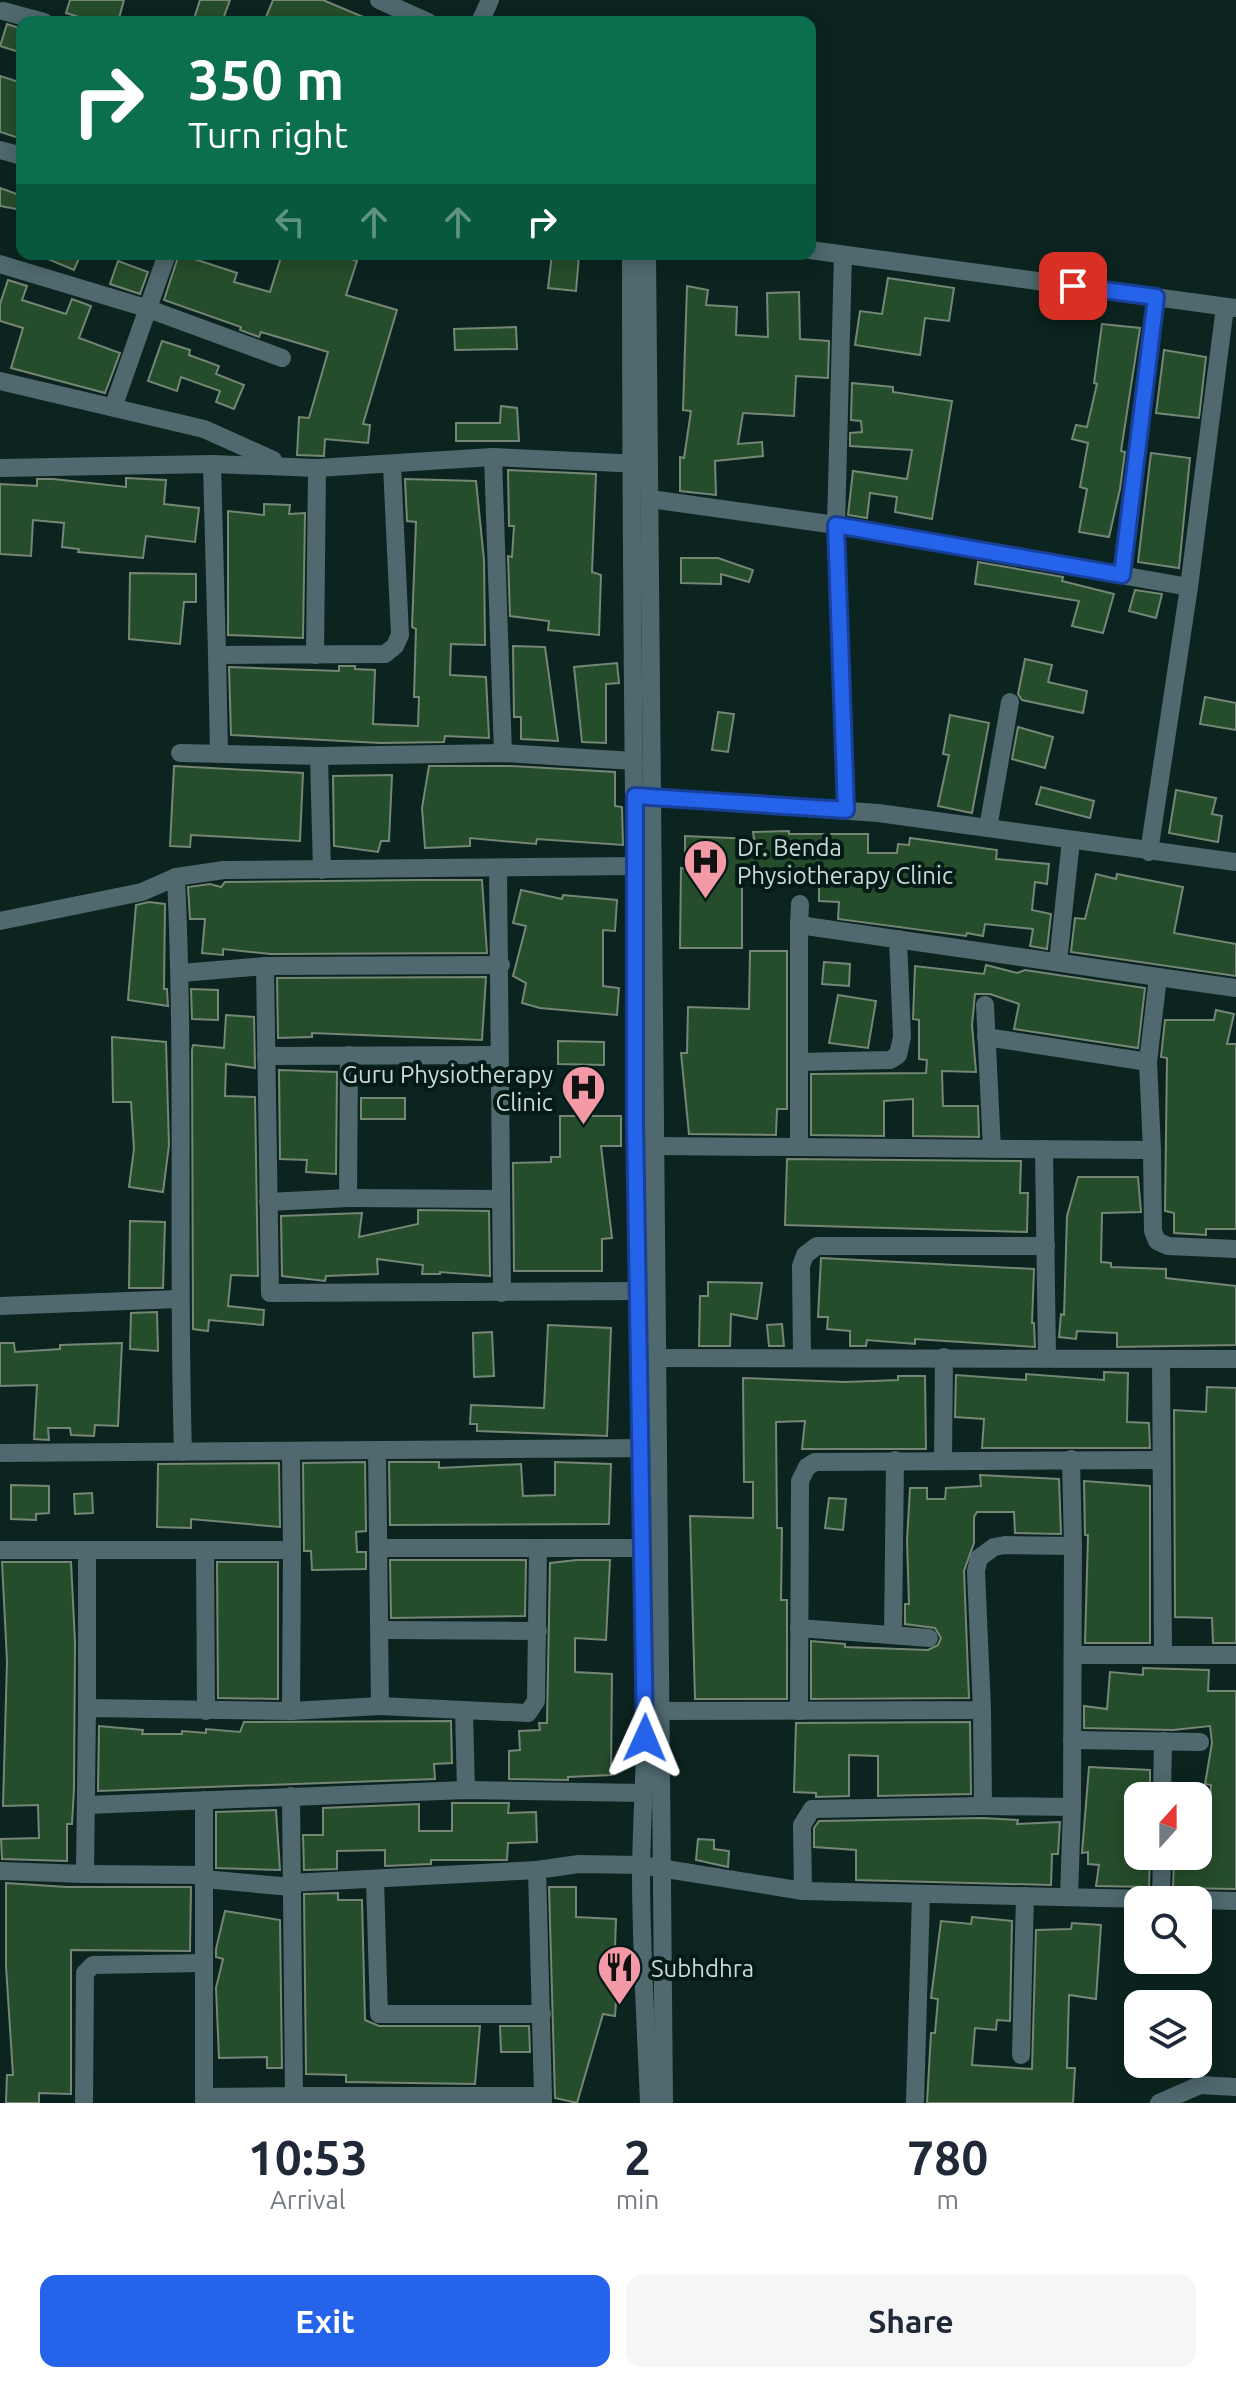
<!DOCTYPE html>
<html lang="en">
<head>
<meta charset="utf-8">
<style>
	body { margin:0; font-family:Ubuntu,sans-serif; background:#f6f6f7; color:#1f2937; height:100vh; display:flex; flex-direction:column; font-size:30px; white-space:nowrap }
	* { box-sizing:border-box; margin:0 }
	p { font-size:26px; color:#747a83 }
	.icon { flex:none; width:44px; height:44px; fill:none; stroke:currentColor; stroke-width:2; stroke-linecap:round; stroke-linejoin:round }
	.map { position:relative; height:2103px; overflow:hidden }
	.side { display:flex; flex-direction:column; background:#fff; flex:1 }
	.side>* { flex:none }
	.guide { position:absolute; left:16px; top:16px; width:800px; height:244px; border-radius:16px; box-shadow:0 4px 20px #0003; background:#0b6e4f; color:#fff; overflow:hidden }
	.needle { width:52px; rotate:21deg }
	.tools { position:absolute; left:1124px; top:1782px; display:grid; gap:16px }
	.tools a { display:grid; place-items:center; width:88px; height:88px; border-radius:16px; background:#fff; box-shadow:0 4px 20px #0003; font-size:40px }
	.pin { position:absolute; display:grid; place-items:center; width:68px; height:68px; color:#fff; margin:-34px; border-radius:16px; box-shadow:0 4px 12px #0006 }
	.me { position:absolute; width:88px; margin:-44px; rotate:1deg; stroke-linejoin:round; filter:drop-shadow(0 0 6px #0008) }
	.turn { display:flex; align-items:center; gap:28px; height:168px; padding:0 40px; font-size:36px }
	.turn .icon { width:104px; height:104px; stroke-width:2.5 }
	.turn b { display:block; font-size:56px; line-height:68px }
	.lanes { display:flex; align-items:center; height:76px; padding:0 40px; background:#0003; justify-content:center; gap:40px; direction:ltr }
	.lanes .off { opacity:.35 }
	.eta { display:flex; justify-content:space-evenly; align-items:center; height:136px; text-align:center }
	.eta b { font-size:48px; font-weight:700; line-height:56px }
	.primary-button { display:flex; gap:16px; margin-top:auto; padding:16px 40px }
	.primary-button a { flex:1; height:92px; border-radius:16px; background:#2563eb; color:#fff; font-size:32px; font-weight:700; line-height:92px; text-align:center }
	.primary-button a+a { background:#f6f6f7; color:#1f2937 }
	.map>svg:first-child { display:block }
	.building { fill:#264d2b; stroke:#758676; stroke-width:2 }
	.lines { fill:none; stroke-linecap:round; stroke-linejoin:round }
	.minor { stroke:#4f696f; stroke-width:18 }
	.route-casing { stroke:#184099; stroke-width:20 }
	.route { stroke:#2563eb; stroke-width:14 }
	.labels { text-anchor:middle; dominant-baseline:central; stroke-width:8; stroke-linejoin:round; paint-order:stroke }
	.poi-label { font-size:24px; fill:#cbdad6; stroke:#031a16; text-anchor:start }
</style>
</head>
<body>
<div class="map">
<svg width="1236" height="2103" viewBox="0 0 1236 2103">
	<rect width="100%" height="100%" fill="#0b241f"/>
	<g class="building">
		<path d="M70 0H124L118 22H95L66 13Z"/>
		<path d="M200 0H230L222 22H193Z"/>
		<path d="M273 0H323L375 22H264Z"/>
		<path d="M7 24 22 29V53L0 46Z"/>
		<path d="M0 76 22 83V139L0 132Z"/>
		<path d="M0 188 22 196V210L0 206Z"/>
		<path d="M36 254H81L74 270Z"/>
		<path d="M179 254 237 273 234 282 270 292 282 254H338L357 261 346 295 397 310 363 424 370 425 368 443 325 439 324 456 297 455 299 417 309 418 328 352 261 332 259 337 240 330 241 327 164 300Z"/>
		<path d="M552 254 579 256 576 291 548 288Z"/>
		<path d="M118 261 148 272 140 294 110 284Z"/>
		<path d="M888 278 954 288 949 321 925 318 920 355 855 345 860 311 882 314Z"/>
		<path d="M8 280 27 286 22 300 66 314 72 299 91 306 79 338 120 353 105 393 11 368 23 328 0 321V304Z"/>
		<path d="M687 286 708 290 706 305 737 307 736 335 768 337 767 293 799 292 800 339 829 341 828 378 796 376 794 416 743 413 738 444 762 442 763 456 715 461 716 495 680 491V457L684 458 691 411 683 410Z"/>
		<path d="M1102 324 1140 328 1121 451 1125 452 1120 489 1109 537 1079 532 1087 489 1080 487 1088 443 1072 439 1076 425 1087 427 1097 384 1094 383Z"/>
		<path d="M516 327 517 349 455 350 454 329Z"/>
		<path d="M162 341 190 350 189 355 219 366 216 374 244 385 234 409 216 402 220 391 181 377 177 391 148 381Z"/>
		<path d="M1164 350 1206 357 1199 418 1156 413Z"/>
		<path d="M852 383 893 387V392L952 401 932 519 895 512 897 497 870 493 867 518 848 515 853 471 907 479 912 450 850 446V433L862 432 861 421 851 420Z"/>
		<path d="M501 406 517 408 519 441H456V423H500Z"/>
		<path d="M1151 453 1190 458 1179 568 1138 562Z"/>
		<path d="M508 470 596 474 592 572 601 575 599 635 548 630 549 621 510 616 508 556 512 557 514 526H509Z"/>
		<path d="M126 478 166 480 164 504 199 508 195 542 146 536 143 558 78 552 79 549 62 547 64 523 33 520 31 556 0 554V484L37 486V479H53L126 487Z"/>
		<path d="M405 479 476 481 484 560 485 645 451 644 450 675 486 677 489 738 445 736 444 742 380 743 231 735 229 667 339 671V666H355V669L375 670 373 724 418 726 419 697H414L416 629 412 627 416 522 407 521Z"/>
		<path d="M264 504 290 505 289 514 305 513 303 638 228 635V511L264 515Z"/>
		<path d="M681 558H718L753 570 749 582 721 574V584L681 583Z"/>
		<path d="M978 562 1063 577 1062 581 1114 594 1103 633 1072 626 1079 601 975 584Z"/>
		<path d="M130 573 196 574V602H184L180 644 129 639Z"/>
		<path d="M1135 590 1162 594 1156 618 1129 611Z"/>
		<path d="M513 646 545 647 558 741 521 739V717H514Z"/>
		<path d="M1025 659 1052 665 1048 682 1087 691 1083 713 1022 700 1018 694Z"/>
		<path d="M617 663 619 683 606 684V743L582 742 574 667Z"/>
		<path d="M1205 697 1236 703V730L1200 724Z"/>
		<path d="M718 712 734 714 728 752 712 750Z"/>
		<path d="M950 715 989 723 972 813 938 806 949 755 943 754Z"/>
		<path d="M1018 727 1053 737 1045 768 1012 759Z"/>
		<path d="M174 766 303 773 300 841 191 835 190 847 170 846Z"/>
		<path d="M429 766H512L615 772V806L622 807 623 845 537 839 536 844 470 838V846L425 848 422 808Z"/>
		<path d="M392 775 389 841H381L378 852 334 846 333 776Z"/>
		<path d="M1041 787 1094 801 1090 818 1036 804Z"/>
		<path d="M1176 790 1216 798 1212 814 1222 816 1218 842 1169 833Z"/>
		<path d="M789 831V834H868V853H897L898 844 909 845 910 838 997 850 996 859 1049 864 1047 884 1035 882 1032 910 1051 914 1047 949 1030 946 1033 929 985 924 983 936 967 933 966 936 838 919 839 902 819 901V880L795 879V876L742 878V948H680L681 868 685 869V836L754 839 753 832Z"/>
		<path d="M1096 874 1116 879 1117 874 1183 887 1174 933 1236 944V976L1071 952 1075 918 1085 919Z"/>
		<path d="M418 880H482L487 953 271 954 223 949V955L202 953 205 919H190L188 887 210 884 221 887 225 882Z"/>
		<path d="M521 890 562 899 563 895 617 900 615 931 603 930V986L619 988 617 1015 540 1008 522 1003 526 983 513 976 526 926 513 923Z"/>
		<path d="M149 902 165 904 164 989H167L168 1006 128 1000 136 905Z"/>
		<path d="M750 951H787V1109H777L776 1135 689 1134 681 1053H687L688 1007 749 1009Z"/>
		<path d="M824 962 850 964 849 986 822 984Z"/>
		<path d="M986 965 1017 973 1025 970 1145 988 1138 1048 1014 1029 1019 1004 990 994H975L972 1025 976 1072 942 1071 943 1106H978L979 1137 913 1136V1099L884 1101V1136L811 1135V1074L926 1073 927 1060 919 1059V1020L913 1019 915 966 984 974Z"/>
		<path d="M486 977 482 1040 312 1033V1037L278 1038 277 978Z"/>
		<path d="M191 989 218 990V1020L192 1019Z"/>
		<path d="M838 995 876 1001 868 1048 829 1043Z"/>
		<path d="M1216 1010 1234 1014 1227 1044H1236V1229H1206V1235L1174 1233V1213L1165 1211 1167 1058 1161 1057 1165 1020H1214Z"/>
		<path d="M226 1015 254 1017 255 1068 226 1064 225 1096 255 1097 258 1276 231 1275 228 1306 264 1310 263 1325 209 1320 208 1331 193 1329 192 1050 193 1045 224 1048Z"/>
		<path d="M112 1037 166 1042 169 1145 163 1192 129 1187 134 1149 131 1102H113Z"/>
		<path d="M558 1041 604 1042V1065L558 1064Z"/>
		<path d="M279 1070 337 1072 336 1174 306 1172 307 1160 280 1159Z"/>
		<rect x="361" y="1098" width="44" height="21"/>
		<path d="M560 1116H621V1146H601L612 1238 602 1239V1271H514L513 1163 551 1162V1157H560Z"/>
		<path d="M787 1159 1021 1161 1020 1193H1028L1027 1232 785 1225Z"/>
		<path d="M1078 1177H1138L1141 1212 1102 1213 1101 1262 1111 1263V1267L1166 1269V1278L1236 1286V1345L1117 1347V1333L1077 1331 1076 1339 1059 1337 1061 1314 1064 1315 1067 1216Z"/>
		<path d="M418 1210 489 1211 490 1276 440 1272V1274H422L423 1265 377 1259 378 1274 326 1276 325 1281 282 1276 281 1216 362 1213 359 1237 418 1224Z"/>
		<path d="M130 1221 165 1222 163 1288H129Z"/>
		<path d="M821 1258 1034 1269 1032 1323H1034L1035 1347 915 1339V1344L867 1340 866 1346H850V1331L827 1329 828 1317H818Z"/>
		<path d="M708 1282 762 1283 757 1319 731 1314 730 1346H699L700 1296H708Z"/>
		<path d="M157 1312 158 1351 130 1349 131 1313Z"/>
		<path d="M782 1324 784 1346H769L767 1325Z"/>
		<path d="M548 1325 611 1328 607 1436 477 1431V1424H470L471 1405 544 1408Z"/>
		<path d="M492 1332 494 1376 474 1377 473 1333Z"/>
		<path d="M0 1343H14L15 1352 60 1349V1345L122 1343 118 1426 95 1425 94 1436 71 1435 70 1428H48L49 1440 34 1439 37 1385 0 1386Z"/>
		<path d="M1104 1372 1128 1373 1127 1422 1149 1423 1150 1448H982L984 1419 955 1417 956 1375 1026 1380V1374L1104 1380Z"/>
		<path d="M898 1376H925L926 1449H802L805 1421 776 1422 777 1528H782L781 1600H787V1699H695L690 1516 753 1518V1482H744L743 1378 845 1382 898 1380Z"/>
		<path d="M1207 1387 1236 1388V1643H1213L1212 1618 1175 1617 1174 1410 1206 1412Z"/>
		<path d="M365 1462 366 1531 356 1532 357 1552H366V1569L312 1570 311 1551H304L303 1463Z"/>
		<path d="M389 1462H439V1468L521 1464 523 1496 555 1495V1462L611 1464 609 1524 390 1525Z"/>
		<path d="M279 1463 280 1527 191 1519V1528L157 1527 158 1464Z"/>
		<path d="M980 1475 1059 1479 1061 1534 1015 1533 1014 1512H977L974 1517V1543L964 1571 969 1698 811 1699V1641L845 1644V1647L928 1650 938 1645 941 1638 935 1628 905 1624V1604H909L907 1540 910 1488H927V1499H945L946 1488 981 1486Z"/>
		<path d="M1084 1481 1150 1486V1643H1085L1088 1535H1085Z"/>
		<path d="M11 1485 49 1486V1513L36 1514V1520L11 1519Z"/>
		<path d="M92 1493 93 1513 75 1514 74 1494Z"/>
		<path d="M829 1498 846 1499 843 1530 825 1528Z"/>
		<path d="M390 1560H526L525 1616 391 1618Z"/>
		<path d="M577 1560H610L606 1640 575 1638V1672L612 1674 611 1775 568 1777V1780L509 1779V1751L520 1750 519 1731 540 1730 539 1723H547L550 1563Z"/>
		<path d="M2 1562H71L75 1642 74 1789 72 1824H67V1861L2 1859 1 1839 39 1838 38 1805 3 1806 7 1661Z"/>
		<path d="M217 1562H278V1699L218 1698Z"/>
		<path d="M1143 1668 1209 1670 1208 1691H1236V1889L1173 1888 1174 1859 1198 1860V1819L1209 1820 1211 1785 1205 1784 1212 1743 1210 1726 1173 1730 1084 1728V1706L1107 1709 1110 1672 1143 1675Z"/>
		<path d="M451 1721 452 1763 434 1764 435 1779 98 1791 99 1726 143 1730 142 1734H182V1731L206 1733V1729L240 1732 244 1722Z"/>
		<path d="M970 1722 971 1794 878 1796V1756L849 1755V1796L816 1797V1793L794 1792 796 1723Z"/>
		<path d="M1089 1767 1150 1770V1796H1138V1856H1150L1149 1887 1096 1886 1099 1865 1088 1864V1852L1082 1853Z"/>
		<path d="M452 1803H509L508 1813 536 1812 537 1842 508 1843 507 1860H431V1864L385 1866V1850L337 1851V1869L304 1870 303 1835H323V1808L419 1804V1831H452Z"/>
		<path d="M276 1810 280 1870 216 1868V1812Z"/>
		<path d="M983 1818 1018 1820 1017 1824 1060 1822 1058 1854H1052L1051 1885 856 1880V1850L814 1847V1828L819 1821Z"/>
		<path d="M698 1839 714 1840V1849L729 1851 728 1867 696 1860Z"/>
		<path d="M6 1883 67 1887H191L190 1951 71 1950V2094L39 2093V2103H6L7 2075H13L6 1966Z"/>
		<path d="M549 1887H576V1917L616 1919 615 1947 624 1948V1963L619 1962 615 2016 603 2014 577 2103 555 2098Z"/>
		<path d="M338 1893V1900H362L365 2020 379 2026H480L475 2084 346 2082V2075L306 2074 304 1894Z"/>
		<path d="M225 1911 280 1920 282 2068H267V2057L219 2058 216 1988 223 1959 216 1957V1949Z"/>
		<path d="M972 1917 1012 1921 1010 2021 997 2020 996 2030 975 2028 972 2065 1032 2069 1036 1930 1071 1929 1072 1923 1101 1925 1096 1999 1069 1995 1067 2068H1075L1073 2103H927L931 2033H935L938 1999 931 1998 941 1921 971 1924Z"/>
		<path d="M500 2026H529L530 2052H501Z"/>
	</g>
	<g class="lines">
		<g class="minor">
			<path d="M379 0 428 22"/>
			<path d="M3 11 44 22"/>
			<path d="M480 22 490 0"/>
			<path d="M0 150 22 156"/>
			<path d="M810 250 1236 308"/>
			<path d="M631 254C631 728 639 1202 646 1676 647 1741 642 1806 641 1871 641 1948 646 2026 649 2103"/>
			<path d="M647 254 664 2103"/>
			<path d="M843 255 836 525 846 810"/>
			<path d="M0 264 146 308 282 358"/>
			<path d="M0 381 204 429 273 460"/>
			<path d="M114 405 167 254"/>
			<path d="M493 457 503 753"/>
			<path d="M212 464 217 655"/>
			<path d="M0 468 212 464 317 468 493 457 640 464"/>
			<path d="M650 499 836 525 1189 587 1149 852"/>
			<path d="M1122 575 1156 297"/>
			<path d="M1189 587 1225 307"/>
			<path d="M315 655 317 468"/>
			<path d="M180 753 319 756 503 753 634 761"/>
			<path d="M219 753 217 655 385 654 395 646 400 635 392 465"/>
			<path d="M319 756 322 870"/>
			<path d="M641 796 878 813 1236 862"/>
			<path d="M988 828 1010 702"/>
			<path d="M498 868 502 1293"/>
			<path d="M0 921 142 892 176 877"/>
			<path d="M799 925 800 904"/>
			<path d="M1058 962 1071 840"/>
			<path d="M265 966 270 1293 639 1291"/>
			<path d="M181 973 265 966 501 965"/>
			<path d="M985 1005 992 1149"/>
			<path d="M986 1037 1148 1062"/>
			<path d="M266 1056 499 1055"/>
			<path d="M799 1062 890 1060 898 1055 902 1037 898 939"/>
			<path d="M654 1146 1152 1150 1148 1062 1158 977 1236 988"/>
			<path d="M799 1147V925L1158 977"/>
			<path d="M1044 1149 1047 1358"/>
			<path d="M1152 1150 1153 1231 1157 1241 1168 1246 1236 1249"/>
			<path d="M348 1198 500 1199"/>
			<path d="M268 1202 348 1198 349 1055"/>
			<path d="M0 1306 178 1299"/>
			<path d="M802 1357 801 1266 805 1255 817 1246H1046"/>
			<path d="M646 1358 1236 1359"/>
			<path d="M1161 1359 1163 1655H1236"/>
			<path d="M183 1452C177 1260 185 1069 176 877L224 870 636 866"/>
			<path d="M0 1453 653 1448"/>
			<path d="M943 1459 944 1357"/>
			<path d="M379 1548H643"/>
			<path d="M0 1550H292L291 1451"/>
			<path d="M205 1550 206 1711"/>
			<path d="M799 1628 929 1638"/>
			<path d="M381 1630 538 1631"/>
			<path d="M893 1635 895 1460"/>
			<path d="M1073 1655H1163"/>
			<path d="M380 1706 528 1713 536 1701 538 1548"/>
			<path d="M87 1708V1550"/>
			<path d="M982 1710 983 1806 1072 1807 1073 1546"/>
			<path d="M291 1711 380 1706 377 1450"/>
			<path d="M464 1711 466 1790"/>
			<path d="M649 1711 982 1710 976 1571 979 1558 994 1547 1005 1545 1073 1546 1071 1459"/>
			<path d="M799 1711 800 1481 807 1467 815 1462 1161 1460"/>
			<path d="M1072 1740 1200 1742"/>
			<path d="M1162 1796 1163 1741"/>
			<path d="M88 1805 466 1790 644 1793"/>
			<path d="M0 1871 85 1874 87 1708 291 1711 292 1550"/>
			<path d="M85 1874 204 1875"/>
			<path d="M204 1879 291 1887"/>
			<path d="M375 1880 379 2014H542"/>
			<path d="M291 1883 537 1870"/>
			<path d="M803 1891 802 1825 812 1809 983 1806"/>
			<path d="M1069 1897 1072 1807"/>
			<path d="M1161 1899 1162 1856"/>
			<path d="M1198 1900 1236 1901"/>
			<path d="M1021 2055 1025 1896"/>
			<path d="M294 2096H543V2103"/>
			<path d="M543 2096 537 1870 579 1864 641 1865 803 1891 1189 1900"/>
			<path d="M204 2097 294 2096 291 1796"/>
			<path d="M84 2103 85 1973 93 1965 203 1963"/>
			<path d="M204 2103V1800"/>
			<path d="M915 2103 921 1894"/>
			<path d="M1159 2103 1200 2085 1236 2087"/>
		</g>
	</g>
	<g class="lines">
		<defs>
			<path id="route" d="M645 1738 635 1122V796L846 810 836 525 1122 575 1156 297 1073 286"/>
		</defs>
		<use href="#route" class="route-casing"/>
		<use href="#route" class="route"/>
	</g>
	<defs>
		<symbol id="hospital-pin" viewBox="-11 -11 22 30"><path d="M0 17L-7.5 6A9.5 9.5 0 1 1 7.5 6Z" fill="#f49aa6" stroke="#031a16"/><path d="M-5-5h3v3.5h4V-5h3V5h-3V1.5h-4V5h-3Z" fill="#111"/></symbol>
		<symbol id="restaurant-pin" viewBox="-11 -11 22 30"><path d="M0 17L-7.5 6A9.5 9.5 0 1 1 7.5 6Z" fill="#f49aa6" stroke="#031a16"/><path d="M-5-6h1v4h1v-4h1v4h1v-4h1v5L-1.5 .5V6h-2V.5L-5-1ZM5-6V6H3V1.5H1.5Q1.5-4 5-6Z" fill="#111"/></symbol>
	</defs>
	<g fill-rule="evenodd">
		<use href="#hospital-pin" x="680" y="836" width="51" height="69"/>
		<use href="#hospital-pin" x="558" y="1062" width="51" height="69"/>
		<use href="#restaurant-pin" x="594" y="1942" width="51" height="69"/>
	</g>
	<g class="labels">
		<g class="poi-label">
			<text x="737" y="847">Dr. Benda<tspan x="737" dy="28">Physiotherapy Clinic</tspan></text>
			<text x="553" y="1074" text-anchor="end">Guru Physiotherapy<tspan x="553" dy="28">Clinic</tspan></text>
			<text x="651" y="1968">Subhdhra</text>
		</g>
	</g>
</svg>
<div class="tools">
<a><svg class="needle" viewBox="-14 -14 28 28"><path d="M0-13l5 13h-10z" fill="#e53935"/><path d="M0 13l5-13h-10z" fill="#747a83"/></svg></a>
<a><svg class="icon" aria-label="search" viewBox="0 0 24 24"><circle cx="10" cy="10" r="6"/><path d="M15 15l6 6"/></svg></a>
<a><svg class="icon" aria-label="layers" viewBox="0 0 24 24"><path d="M12 4l9 5-9 5-9-5zM3 14l9 5 9-5"/></svg></a>
</div>
<div class="pin" style="left:1073px;top:286px;background:#d93025"><svg class="icon" aria-label="arrive" viewBox="0 0 24 24"><path d="M6 21V4h12l-3 4 3 4H6"/></svg></div>
<svg class="me" style="left:645px;top:1738px" viewBox="-20 -20 40 40"><path d="M0-17L14 15 0 8-14 15z" fill="#2563eb" stroke="#fff" stroke-width="4"/></svg>
<div class="guide">
<div class="turn"><svg class="icon" aria-label="right" viewBox="0 0 24 24"><path d="M7 20v-9h11M14 6l5 5-5 5"/></svg><div><b>350 m</b>Turn right</div></div>
<div class="lanes"><svg class="icon off" aria-label="left" viewBox="0 0 24 24"><path d="M17 20v-9H6M10 6l-5 5 5 5"/></svg><svg class="icon off" aria-label="ahead" viewBox="0 0 24 24"><path d="M12 20V5M6 11l6-6 6 6"/></svg><svg class="icon off" aria-label="ahead" viewBox="0 0 24 24"><path d="M12 20V5M6 11l6-6 6 6"/></svg><svg class="icon" aria-label="right" viewBox="0 0 24 24"><path d="M7 20v-9h11M14 6l5 5-5 5"/></svg></div>
</div>
</div>
<section class="side">
<div class="eta">
<div><b>10:53</b><p>Arrival</p></div>
<div><b>2</b><p>min</p></div>
<div><b>780</b><p>m</p></div>
</div>
<div class="primary-button"><a>Exit</a><a>Share</a></div>
</section>
</body>
</html>
